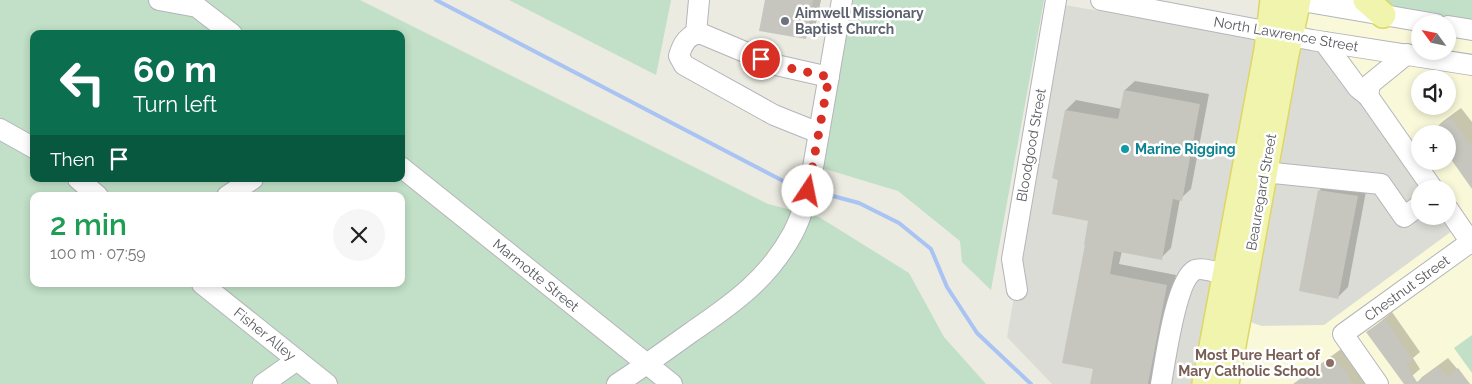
<!DOCTYPE html>
<html lang="en">
<head>
<meta charset="utf-8">
<style>
	body { margin:0; font-family:Raleway,sans-serif; background:#f6f6f6; color:#222; height:100vh; display:flex; flex-direction:column; font-size:19px; white-space:nowrap }
	* { box-sizing:border-box; margin:0 }
	p { font-size:16px; color:#767676 }
	.icon { flex:none; width:28px; height:28px; fill:none; stroke:currentColor; stroke-width:2; stroke-linecap:round; stroke-linejoin:round }
	.map { position:relative; flex:1; overflow:hidden }
	.side { position:absolute; left:30px; top:192px; width:375px; height:95px; display:flex; flex-direction:column; background:#fff; border-radius:10px; box-shadow:0 2px 8px #0003 }
	.side>* { flex:none }
	.banner { position:absolute; left:30px; top:30px; width:375px; height:152px; border-radius:10px; box-shadow:0 2px 8px #0003; background:#0b6e4f; color:#fff; overflow:hidden }
	.needle { width:32px; rotate:303deg }
	.tools { position:absolute; left:1411px; top:15px; display:grid; gap:10px }
	.tools a { display:grid; place-items:center; width:45px; height:45px; border-radius:50%; background:#fff; box-shadow:0 2px 8px #0003; font-size:25px }
	.pin { position:absolute; display:grid; place-items:center; width:42px; height:42px; color:#fff; margin:-21px; border:2px solid #fff; border-radius:50%; box-shadow:0 1px 5px #0007 }
	.me { position:absolute; width:55px; margin:-28px; rotate:11deg; stroke-linejoin:round; filter:drop-shadow(0 0 4px #0008) }
	.turn { display:flex; align-items:center; gap:18px; height:105px; padding:0 20px; font-size:22px }
	.turn .icon { width:65px; height:65px; stroke-width:2.5 }
	.turn b { display:block; font-size:35px; line-height:42px }
	.then { display:flex; align-items:center; height:48px; padding:0 20px; background:#0003; gap:10px; font-size:19px }
	.round { display:grid; place-items:center; flex:none; width:52px; height:52px; border-radius:26px; background:#f6f6f6 }
	.summary { display:flex; align-items:center; justify-content:space-between; height:85px; padding:0 20px }
	h1 { font-size:30px; font-weight:600; line-height:38px; color:#1e9e55 }
	.map>svg:first-child { display:block }
	.commercial { fill:#f9f8d9; fill-rule:evenodd }
	.industrial { fill:#dcdcd6 }
	.green { fill:#c1e0c7; fill-rule:evenodd }
	.shadow { fill:#0003 }
	.lines { fill:none; stroke-linecap:round; stroke-linejoin:round }
	.stream { stroke:#a9c3f3; stroke-width:4 }
	.building { fill:#c6c5be }
	.minor-casing { stroke:#b4b5ba; stroke-width:22 }
	.major-casing { stroke:#ded667; stroke-width:28 }
	.minor { stroke:#fff; stroke-width:20 }
	.major { stroke:#f0f4ad; stroke-width:25 }
	.route { stroke:#d93025; stroke-width:9; stroke-dasharray:0 16.2 }
	.worship-dot { fill:#6b7280; stroke:#fff; stroke-width:2 }
	.culture-dot { fill:#0f9aa8; stroke:#fff; stroke-width:2 }
	.education-dot { fill:#8d6e63; stroke:#fff; stroke-width:2 }
	.labels { text-anchor:middle; dominant-baseline:central; stroke-width:5; stroke-linejoin:round; paint-order:stroke }
	.worship-label { font-size:14px; font-weight:bold; fill:#5b616d; stroke:#fff; text-anchor:start }
	.street-label { font-size:14px; fill:#5a5b60; stroke:#fff }
	.culture-label { font-size:14px; font-weight:bold; fill:#0d838f; stroke:#fff; text-anchor:start }
	.education-label { font-size:14px; font-weight:bold; fill:#785e54; stroke:#fff; text-anchor:end }
</style>
</head>
<body>
<div class="map">
<svg width="1472" height="384" viewBox="0 0 1472 384">
	<rect width="100%" height="100%" fill="#ebebe2"/>
	<path class="commercial" d="M1284 0 1386 9 1472 23V384H1199L1212 309 1448 216V189H1422L1277 43ZM1420 24H1448V51H1420ZM1420 79H1448V106H1420ZM1420 134H1448V161H1420Z"/>
	<path class="industrial" d="M1065 5 1258 39 1324 53 1422 189H1420V216H1442L1452 231 1324 325 1262 326 1212 309 1199 384H1052L1007 337Z"/>
	<g class="green">
		<path d="M0 0H360L768 204 819 217 909 273 944 337 986 384H0ZM34 34H401V179H34ZM34 196H401V284H34Z"/>
		<path d="M509 0H671L656 75Z"/>
		<path d="M853 0H1044L991 290 962 262 960 241 898 191 822 168Z"/>
		<path d="M1381 0H1472V21L1387 6Z"/>
		<path d="M1472 335V373L1454 348Z"/>
	</g>
	<g class="shadow">
		<path d="M767 0H821L815 28 805 38Z"/>
		<path d="M1135 81 1209 94 1191 189 1180 199 1171 248 1161 258 1122 251 1119 264 1176 275 1155 384H1091L1094 368 1087 244 1090 220 1060 179 1054 177 1066 110 1076 100 1122 109 1125 90Z"/>
		<path d="M1461 108 1472 122V187L1448 153V134L1432 132 1442 122Z"/>
		<path d="M1330 180 1367 186 1348 287 1338 297 1300 290 1320 190Z"/>
		<path d="M1392 312 1420 352 1413 358 1420 369 1412 376 1368 332Z"/>
		<path d="M1341 349 1350 362 1355 363 1366 384H1294Z"/>
		<path d="M1448 358 1470 384H1416L1422 377Z"/>
	</g>
	<g class="lines">
		<g class="stream">
			<path d="M436 0 791 185 803 188"/>
			<path d="M814 191 859 203 899 223 931 249 947 287 977 333 1031 384"/>
		</g>
	</g>
	<g class="building">
		<path d="M765 0H813L806 39 759 31Z"/>
		<path d="M1124 90 1200 104 1182 201 1173 199 1162 260 1114 251 1110 274 1167 285 1148 384H1090L1093 369 1062 363 1085 245H1084L1088 221 1052 214 1058 180 1052 178 1065 110 1118 119Z"/>
		<path d="M1451 117 1472 147V189L1448 155V134H1428Z"/>
		<path d="M1318 190 1358 196 1338 299 1299 291Z"/>
		<path d="M1385 319 1413 360 1406 365 1417 382 1439 366 1447 377 1458 368 1470 384H1404L1366 332Z"/>
		<path d="M1332 356 1342 369 1348 371V377L1353 384H1293Z"/>
	</g>
	<g class="lines">
		<defs>
			<g id="minor">
				<path d="M159 0 197 7 232 34"/>
				<path d="M1101 0 1312 40 1472 65"/>
				<path d="M1296 0 1436 24"/>
				<path d="M1448 26 1472 30"/>
				<path d="M696 33 699 0"/>
				<path d="M1324 42 1358 88 1368 96 1433 189"/>
				<path d="M1368 96 1370 84 1407 54"/>
				<path d="M0 129 34 148"/>
				<path d="M819 133 774 115 684 65 679 56C682 45 689 32 702 34L776 65 829 77"/>
				<path d="M401 167 672 384"/>
				<path d="M1264 172 1381 184 1404 217 1420 205"/>
				<path d="M78 179 98 196"/>
				<path d="M227 196 253 179"/>
				<path d="M1448 209 1472 244"/>
				<path d="M202 284 327 384"/>
				<path d="M1017 290 1012 259 1056 0"/>
				<path d="M263 384 297 360"/>
				<path d="M617 384C643 367 668 349 693 331 734 303 769 278 793 233 802 216 807 197 811 179L842 0"/>
				<path d="M1161 384C1165 362 1176 279 1195 270 1202 267 1217 273 1225 274"/>
				<path d="M1378 384 1343 334 1472 241"/>
			</g>
			<g id="major">
				<path d="M1366 0 1383 15"/>
				<path d="M1205 384 1267 50 1273 0"/>
				<path d="M1226 384 1286 54 1298 0"/>
			</g>
		</defs>
		<use href="#minor" class="minor-casing"/>
		<use href="#major" class="major-casing"/>
		<use href="#minor" class="minor"/>
		<use href="#major" class="major"/>
	</g>
	<g class="lines">
		<path class="route" d="M761 59 776 65 829 77 808 191"/>
	</g>
	<circle class="worship-dot" cx="785" cy="21" r="5"/>
	<circle class="culture-dot" cx="1125" cy="149" r="5"/>
	<circle class="education-dot" cx="1330" cy="363" r="5"/>
	<g class="labels">
		<g class="worship-label">
			<text x="795" y="13">Aimwell Missionary<tspan x="795" dy="16">Baptist Church</tspan></text>
		</g>
		<g class="street-label">
			<text transform="translate(1286 34) rotate(10)">North Lawrence Street</text>
			<text transform="translate(1031 145) rotate(-80)">Bloodgood Street</text>
			<text transform="translate(1261 192) rotate(-80)">Beauregard Street</text>
			<text transform="translate(536 275) rotate(39)">Marmotte Street</text>
			<text transform="translate(1407 288) rotate(-36)">Chestnut Street</text>
			<text transform="translate(265 334) rotate(39)">Fisher Alley</text>
		</g>
		<g class="culture-label">
			<text x="1135" y="149">Marine Rigging</text>
		</g>
		<g class="education-label">
			<text x="1320" y="355">Most Pure Heart of<tspan x="1320" dy="16">Mary Catholic School</tspan></text>
		</g>
	</g>
</svg>
<div class="tools">
<a><svg class="needle" viewBox="-14 -14 28 28"><path d="M0-13l5 13h-10z" fill="#e53935"/><path d="M0 13l5-13h-10z" fill="#767676"/></svg></a>
<a><svg class="icon" aria-label="sound" viewBox="0 0 24 24"><path d="M4 9h4l5-4v14l-5-4H4zM17 9q2 3 0 6"/></svg></a>
<a>+</a>
<a>−</a>
</div>
<div class="pin" style="left:761px;top:59px;background:#d93025"><svg class="icon" aria-label="arrive" viewBox="0 0 24 24"><path d="M6 21V4h12l-3 4 3 4H6"/></svg></div>
<svg class="me" style="left:808px;top:191px" viewBox="-20 -20 40 40"><circle r="19" fill="#fff"/><path d="M0-13L10 11 0 6-10 11z" fill="#d93025"/></svg>
<div class="banner">
<div class="turn"><svg class="icon" aria-label="left" viewBox="0 0 24 24"><path d="M17 20v-9H6M10 6l-5 5 5 5"/></svg><div><b>60 m</b>Turn left</div></div>
<div class="then">Then<svg class="icon" aria-label="arrive" viewBox="0 0 24 24"><path d="M6 21V4h12l-3 4 3 4H6"/></svg></div>
</div>
<section class="side">
<div class="summary"><div><h1>2 min</h1><p>100 m · 07:59</p></div><a class="round"><svg class="icon" aria-label="close" viewBox="0 0 24 24"><path d="M6 6l12 12M18 6L6 18"/></svg></a></div>
</section>
</div>
</body>
</html>
